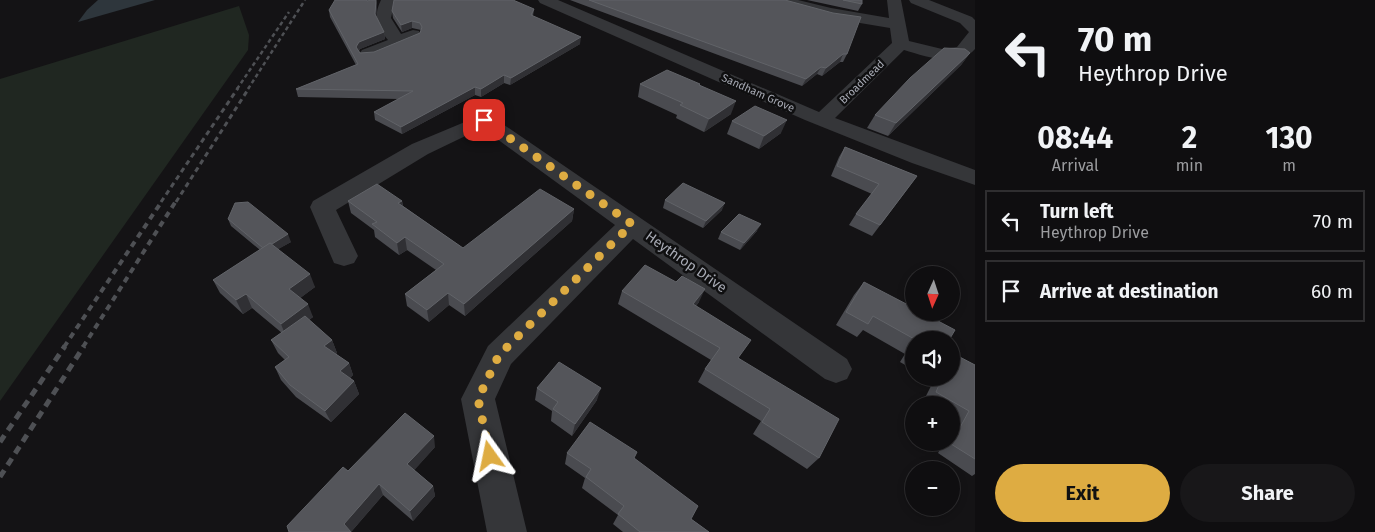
<!DOCTYPE html>
<html lang="en">
<head>
<meta charset="utf-8">
<style>
	body { margin:0; font-family:"Fira Sans",sans-serif; background:#181719; color:#f1f3f6; height:100vh; display:flex; flex-direction:column; font-size:19px; white-space:nowrap }
	* { box-sizing:border-box; margin:0 }
	p { font-size:16px; color:#9b9c9f }
	.icon { flex:none; width:28px; height:28px; fill:none; stroke:currentColor; stroke-width:2; stroke-linecap:round; stroke-linejoin:round }
	.map { position:relative; flex:1; overflow:hidden }
	.panel { display:flex; flex-direction:column; background:#0f0e10; width:400px }
	.panel>* { flex:none }
	.guide { background:#0f0e10; color:#f1f3f6; overflow:hidden }
	.needle { width:32px; rotate:183deg }
	.fabs { position:absolute; left:905px; top:266px; display:grid; gap:10px }
	.fabs a { display:grid; place-items:center; width:55px; height:55px; border-radius:50%; background:#0f0e10; box-shadow:0 2px 8px #0003,0 0 0 1px #2f2e30; font-size:25px }
	.pin { position:absolute; display:grid; place-items:center; width:42px; height:42px; color:#fff; margin:-21px; border-radius:10px; box-shadow:0 2px 8px #0006 }
	.me { position:absolute; width:55px; margin:-28px; rotate:348deg; stroke-linejoin:round; filter:drop-shadow(0 0 4px #0008) }
	.turn { display:flex; align-items:center; gap:18px; height:105px; padding:0 20px; font-size:22px }
	.turn .icon { width:65px; height:65px; stroke-width:2.5 }
	.turn b { display:block; font-size:35px; line-height:42px }
	.eta { display:flex; justify-content:space-evenly; align-items:center; height:85px; text-align:center }
	.eta b { font-size:30px; font-weight:700; line-height:35px }
	.primary-button { display:flex; gap:10px; margin-top:auto; padding:10px 20px }
	.primary-button a { flex:1; height:58px; border-radius:30px; background:#deac42; color:#111; font-size:20px; font-weight:700; line-height:58px; text-align:center }
	.primary-button a+a { background:#181719; color:#f1f3f6 }
	ul { padding:0; list-style:none }
	li { display:flex; align-items:center; gap:15px; height:62px; margin:0 10px 8px; padding:0 10px; border:2px solid #2f2e30; border-radius:0px }
	li div { flex:1 }
	li b { display:block; font-size:19px }
	li em { font-style:normal }
	main { display:flex; flex:1; min-height:0 }
	.map>svg:first-child { display:block }
	.green { fill:#202721 }
	.water { fill:#2e363c }
	.lines { fill:none; stroke-linecap:round; stroke-linejoin:round }
	.minor { fill:#353639; fill-rule:evenodd }
	.rail-far3 { stroke:#4e5054; stroke-width:2.5; stroke-dasharray:4 3; stroke-linecap:butt }
	.rail-far2 { stroke:#4e5054; stroke-width:3; stroke-dasharray:5 4; stroke-linecap:butt }
	.rail-far1 { stroke:#4e5054; stroke-width:4; stroke-dasharray:6 5; stroke-linecap:butt }
	.rail { stroke:#4e5054; stroke-width:5; stroke-dasharray:8 6; stroke-linecap:butt }
	.wall { fill:#4a4b50 }
	.shaded-wall { fill:#303034 }
	.building { fill:#54555a; stroke:#616368 }
	.route { stroke:#deac42; stroke-width:9; stroke-dasharray:0 16.2 }
	.labels { text-anchor:middle; dominant-baseline:central; stroke-width:5; stroke-linejoin:round; paint-order:stroke }
	.far-street-label { font-size:11px; fill:#a7aab4; stroke:#0f0f10 }
	.street-label { font-size:14px; fill:#a7aab4; stroke:#0f0f10 }
</style>
</head>
<body>
<main>
<div class="map">
<svg width="975" height="532" viewBox="0 0 975 532">
	<rect width="100%" height="100%" fill="#141315"/>
	<path class="green" d="M239 6 249 35 248 50 0 401V79Z"/>
	<path class="water" d="M98 0H155L78 22 87 10Z"/>
	<g class="lines">
		<g class="minor">
			<path d="M381 0H395L391 18 401 34 413 30 419 31 421 35 419 39 374 58 368 59 362 58 359 54 362 50 388 40C377 26 373 16 381 0Z"/>
			<path d="M538 0H558L819 112 892 43 890 28 830 18 775 3 773 0H798L831 8 889 18 887 0H901L909 41 942 49 957 47 969 32 960 23 911 3 909 0H929L972 17 975 20V49C958 69 925 56 904 50L835 118 975 170V185L912 163 805 120 540 3Z"/>
			<path d="M484 114 491 116 847 359 852 369 847 379 836 383 825 379 633 239 511 364 495 399 527 532H487L461 399 488 346 615 225 482 128 428 154 336 210 358 256 354 263 344 266 334 263 310 207 313 201 412 144Z"/>
		</g>
		<g class="rail-far3">
			<path d="M237 89 289 12"/>
			<path d="M248 89 305 0"/>
		</g>
		<g class="rail-far2">
			<path d="M161 202 238 88"/>
			<path d="M176 202 249 88"/>
		</g>
		<g class="rail-far1">
			<path d="M64 347 162 201"/>
			<path d="M83 347 176 201"/>
		</g>
		<g class="rail">
			<path d="M0 442 65 346"/>
			<path d="M0 477 84 346"/>
		</g>
	</g>
	<g class="wall">
		<path d="M376 0 377 5 376 17 384 32 385 39 360 49 359 51 360 53 374 52 420 33 421 30 412 28 402 32 393 18 392 11 534 9 533 16 580 44 510 85 504 83 481 97 475 95 402 134 375 120 374 112 399 99 298 97 296 89 356 65 330 17 329 10Z"/>
		<path d="M570 0H785L847 54 843 62H840L822 76 817 74 802 86Z"/>
		<path d="M807 0H862V4L858 11Z"/>
		<path d="M970 53 961 65 888 136 867 128 875 115Z"/>
		<path d="M640 84H700V85L731 114 704 132 676 118 677 115 638 97Z"/>
		<path d="M732 121 781 133 759 149 727 134Z"/>
		<path d="M845 147 917 176 872 236 849 225 856 214 872 194 831 176 839 157Z"/>
		<path d="M665 200 722 210 703 228 663 208Z"/>
		<path d="M348 201H402L403 206 463 248 574 209 572 221 465 316 449 305 429 322 407 306 405 294 436 270 407 250 399 255 375 237 374 230 351 213Z"/>
		<path d="M228 219 291 242 278 249 315 287 300 298 313 317 309 320 332 340 337 353 336 354 349 363 353 375 350 378 354 381 359 394 331 422 296 397 281 380 275 367 285 360 278 353 271 340 282 333 252 308 243 314 220 293 213 280 260 250 231 226Z"/>
		<path d="M757 231 740 250 718 239 721 232Z"/>
		<path d="M864 282 949 340H914V370L900 362 905 354 863 330 857 337 836 325 854 295Z"/>
		<path d="M622 291 699 302 696 306 739 358 819 458 807 469 753 434 761 421 698 382 705 369 711 360 618 304Z"/>
		<path d="M954 354 975 365V474L972 476 938 453 944 442H951V429L956 421 951 418V405H929L923 402 935 378H951V356Z"/>
		<path d="M537 388 597 400 572 436 551 421 552 411 535 400Z"/>
		<path d="M435 447 414 470 433 486 435 496 413 521 383 495 351 532 348 471Z"/>
		<path d="M567 453 634 459 691 519 709 532H623L613 524 618 515 582 488 585 478 565 464Z"/>
	</g>
	<g class="shaded-wall">
		<path d="M376 0 377 5 376 21 375 14Z"/>
		<path d="M412 21V28L402 32 401 25Z"/>
		<path d="M384 32 385 39 360 49 357 54 356 47 359 42Z"/>
		<path d="M581 37 580 44 510 85 511 78Z"/>
		<path d="M970 53 961 65 888 136 896 123Z"/>
		<path d="M843 54 840 62 822 76 826 68Z"/>
		<path d="M821 67 817 74 802 86 806 79Z"/>
		<path d="M504 75V83L481 97V89Z"/>
		<path d="M475 87V95L402 134 401 127Z"/>
		<path d="M736 101 731 114 704 132 709 119Z"/>
		<path d="M787 120 781 133 759 149 764 136Z"/>
		<path d="M402 201 404 213 398 203Z"/>
		<path d="M725 203 722 210 703 228 706 221Z"/>
		<path d="M574 209 572 221 465 316 464 304Z"/>
		<path d="M761 224 757 231 740 250 744 243Z"/>
		<path d="M288 234 291 242 266 256 263 249Z"/>
		<path d="M405 237 407 250 399 255 397 243Z"/>
		<path d="M310 274 315 287 295 302 289 289Z"/>
		<path d="M705 289 699 302 687 317 693 304Z"/>
		<path d="M448 293 449 305 429 322 427 310Z"/>
		<path d="M246 294 252 308 243 314 236 300Z"/>
		<path d="M308 304 313 317 286 337 281 324Z"/>
		<path d="M332 340 337 353 329 359 324 346Z"/>
		<path d="M349 363 353 375 345 384 340 371Z"/>
		<path d="M354 381 359 394 331 422 325 411Z"/>
		<path d="M601 388 597 400 572 436 575 424Z"/>
		<path d="M434 436 435 447 410 475 407 464Z"/>
		<path d="M379 484 383 495 351 532 344 524Z"/>
		<path d="M433 486 435 496 413 521 410 511Z"/>
	</g>
	<g class="building">
		<path d="M335 0H367V1L371 0H376L375 14 384 32 359 42 356 47 360 53 374 52 420 33 422 27 420 23 412 21 401 25 392 11 394 0H513L534 9 531 15 581 37 511 78 504 75 481 89 475 87 401 127 374 112 413 91 296 89 358 64 329 10Z"/>
		<path d="M589 0H785L833 13 861 17 847 54H843L826 68 821 67 806 79Z"/>
		<path d="M843 0H862V4Z"/>
		<path d="M944 48 965 49 970 53 896 123 875 115 910 78Z"/>
		<path d="M667 70 700 84 699 85 736 101 709 119 680 105 683 103 640 84Z"/>
		<path d="M755 106 787 120 764 136 732 121Z"/>
		<path d="M845 147 917 176 880 225 856 214 879 184 837 166Z"/>
		<path d="M683 183 725 203 706 221 665 200Z"/>
		<path d="M377 184 402 201 398 203 463 248 540 189 574 209 464 304 448 293 427 310 405 294 444 264 405 237 397 243 372 224 377 222 348 201Z"/>
		<path d="M248 202 288 234 272 244 270 243 263 248 228 219 235 203Z"/>
		<path d="M739 214 761 224 744 243 721 232Z"/>
		<path d="M270 243 310 274 289 289 308 304 281 324 246 294 236 300 213 280Z"/>
		<path d="M645 265 676 282 682 276 705 289 693 304 751 340 738 358 839 419 819 458 762 422 770 409 705 369 720 348 622 291Z"/>
		<path d="M864 282 914 308V312H921L955 330 949 340H916L873 316 868 324 846 312Z"/>
		<path d="M305 316 332 340 324 346 349 363 340 371 354 381 325 411 290 385 275 367 289 357 271 340Z"/>
		<path d="M954 354 975 365V459L951 444 969 411 936 392 942 378H951V359Z"/>
		<path d="M559 362 601 388 575 424 553 409 558 402 537 388Z"/>
		<path d="M405 413 434 436 407 464 433 486 410 511 379 484 344 524 351 532H289L287 526 343 467 348 471Z"/>
		<path d="M590 422 637 452 634 458 698 506 691 519 709 532H640L618 514 624 506 586 477 591 469 567 453Z"/>
	</g>
	<g class="lines">
		<path class="route" d="M484 120 632 224 499 355 478 399 490 456"/>
	</g>
	<g class="labels">
		<g class="far-street-label">
			<text transform="translate(862 82) rotate(-44)">Broadmead</text>
			<text transform="translate(758 93) rotate(24)">Sandham Grove</text>
		</g>
		<g class="street-label">
			<text transform="translate(686 262) rotate(35)">Heythrop Drive</text>
		</g>
	</g>
</svg>
<div class="fabs">
<a><svg class="needle" viewBox="-14 -14 28 28"><path d="M0-13l5 13h-10z" fill="#e53935"/><path d="M0 13l5-13h-10z" fill="#9b9c9f"/></svg></a>
<a><svg class="icon" aria-label="sound" viewBox="0 0 24 24"><path d="M4 9h4l5-4v14l-5-4H4zM17 9q2 3 0 6"/></svg></a>
<a>+</a>
<a>−</a>
</div>
<div class="pin" style="left:484px;top:120px;background:#d93025"><svg class="icon" aria-label="arrive" viewBox="0 0 24 24"><path d="M6 21V4h12l-3 4 3 4H6"/></svg></div>
<svg class="me" style="left:490px;top:456px" viewBox="-20 -20 40 40"><path d="M0-17L14 15 0 8-14 15z" fill="#deac42" stroke="#fff" stroke-width="4"/></svg>
</div>
<section class="panel">
<div class="guide">
<div class="turn"><svg class="icon" aria-label="left" viewBox="0 0 24 24"><path d="M17 20v-9H6M10 6l-5 5 5 5"/></svg><div><b>70 m</b>Heythrop Drive</div></div>
</div>
<div class="eta">
<div><b>08:44</b><p>Arrival</p></div>
<div><b>2</b><p>min</p></div>
<div><b>130</b><p>m</p></div>
</div>
<ul>
<li><svg class="icon" aria-label="left" viewBox="0 0 24 24"><path d="M17 20v-9H6M10 6l-5 5 5 5"/></svg><div><b>Turn left</b><p>Heythrop Drive</p></div><em>70 m</em></li>
<li><svg class="icon" aria-label="arrive" viewBox="0 0 24 24"><path d="M6 21V4h12l-3 4 3 4H6"/></svg><div><b>Arrive at destination</b></div><em>60 m</em></li>
</ul>
<div class="primary-button"><a>Exit</a><a>Share</a></div>
</section>
</main>
</body>
</html>
